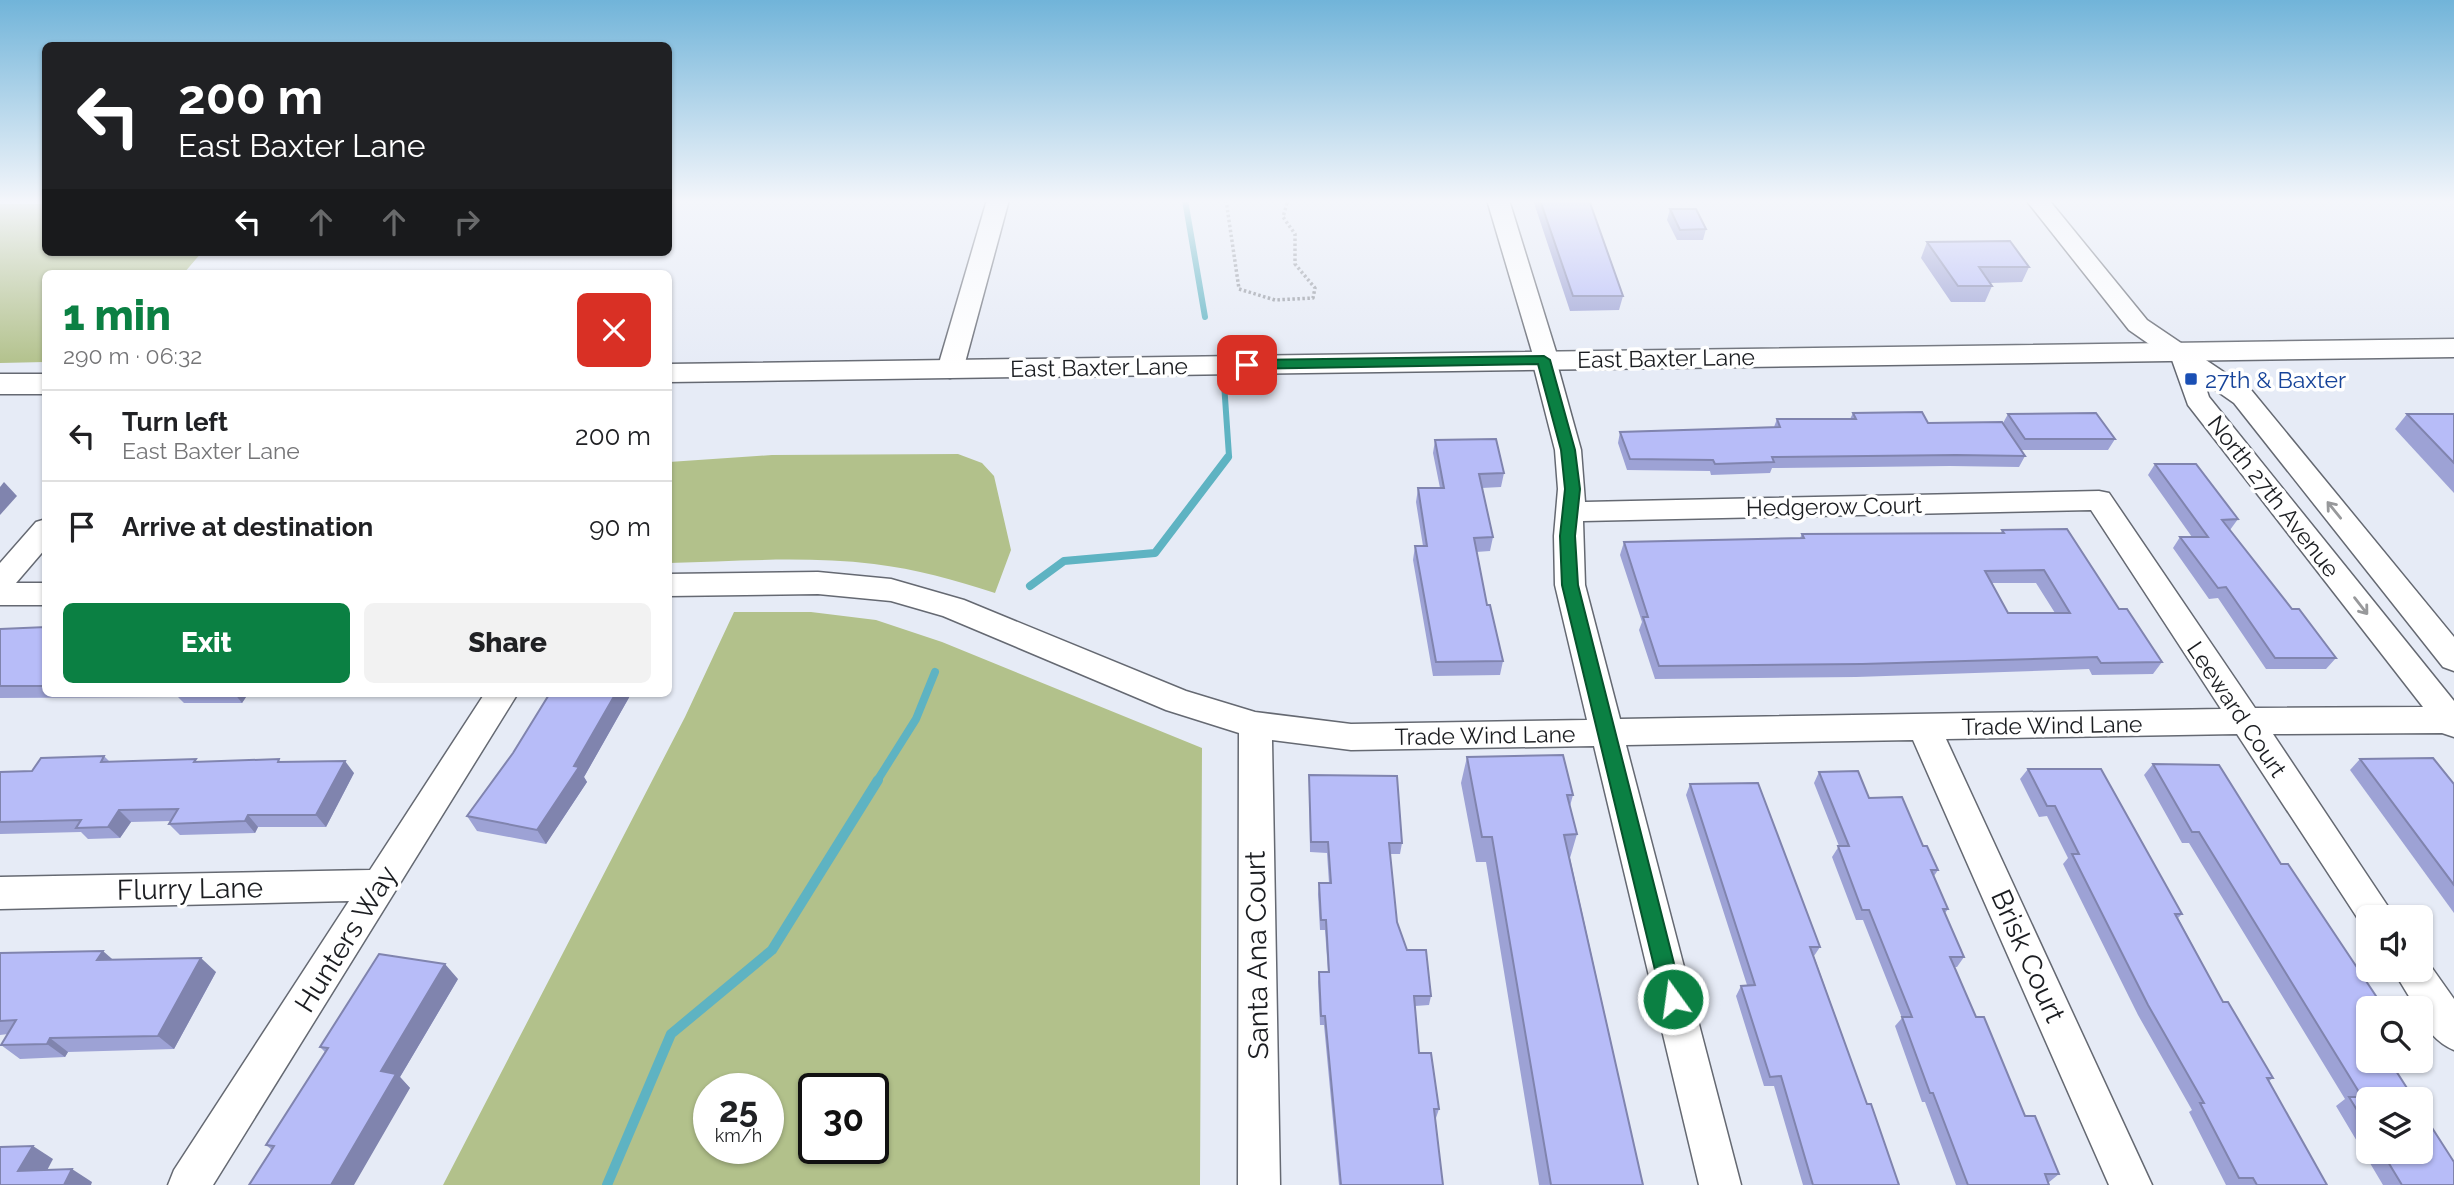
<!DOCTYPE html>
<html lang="en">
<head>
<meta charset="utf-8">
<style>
	body { margin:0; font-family:Raleway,sans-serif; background:#f2f2f2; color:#202124; height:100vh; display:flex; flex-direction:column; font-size:26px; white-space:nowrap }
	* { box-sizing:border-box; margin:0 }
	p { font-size:23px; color:#757577 }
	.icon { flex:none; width:38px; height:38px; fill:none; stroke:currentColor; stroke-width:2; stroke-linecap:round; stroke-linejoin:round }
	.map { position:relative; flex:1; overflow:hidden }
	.details { position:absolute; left:42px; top:270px; width:630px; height:427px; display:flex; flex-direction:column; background:#fff; border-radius:10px; box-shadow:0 2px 5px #0004 }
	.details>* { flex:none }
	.top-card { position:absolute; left:42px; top:42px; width:630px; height:214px; border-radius:10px; box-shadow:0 2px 5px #0004; background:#202124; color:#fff; overflow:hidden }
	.tools { position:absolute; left:2356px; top:905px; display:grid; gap:14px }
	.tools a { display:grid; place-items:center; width:77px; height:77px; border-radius:10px; background:#fff; box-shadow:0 2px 5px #0004; font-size:35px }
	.speed { position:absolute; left:693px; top:1073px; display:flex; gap:14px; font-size:35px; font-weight:700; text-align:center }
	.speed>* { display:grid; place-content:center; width:91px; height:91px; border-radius:50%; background:#fff; box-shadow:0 2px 5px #0004; line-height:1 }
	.speed small { font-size:18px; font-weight:400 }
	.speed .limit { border:4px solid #111; border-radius:10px; background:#fff; color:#111 }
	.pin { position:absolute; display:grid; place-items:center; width:60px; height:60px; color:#fff; margin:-30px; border-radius:14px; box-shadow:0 4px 10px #0006 }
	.me { position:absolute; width:77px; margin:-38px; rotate:346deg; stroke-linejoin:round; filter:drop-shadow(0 0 5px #0008) }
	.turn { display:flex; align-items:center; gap:24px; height:147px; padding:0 21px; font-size:32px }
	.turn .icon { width:91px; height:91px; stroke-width:2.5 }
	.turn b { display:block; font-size:49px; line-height:60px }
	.lanes { display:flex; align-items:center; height:66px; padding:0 21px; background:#0003; justify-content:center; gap:35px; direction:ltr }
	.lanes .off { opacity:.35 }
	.round { display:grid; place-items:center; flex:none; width:74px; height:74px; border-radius:10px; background:#f2f2f2 }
	.overview { display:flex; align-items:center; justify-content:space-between; height:119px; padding:0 21px }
	h1 { font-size:42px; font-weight:800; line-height:52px; color:#0b8043 }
	.action { display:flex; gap:14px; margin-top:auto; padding:14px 21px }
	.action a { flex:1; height:80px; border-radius:10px; background:#0b8043; color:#fff; font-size:28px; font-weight:800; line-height:80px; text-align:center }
	.action a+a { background:#f2f2f2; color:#202124 }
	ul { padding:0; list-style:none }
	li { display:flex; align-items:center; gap:21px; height:91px; padding:0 21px; border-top:2px solid #e0e0e0 }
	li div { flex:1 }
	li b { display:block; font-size:26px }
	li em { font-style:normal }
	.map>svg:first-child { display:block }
	.green { fill:#b2c18b; fill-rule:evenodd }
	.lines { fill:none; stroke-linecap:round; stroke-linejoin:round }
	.stream-far2 { stroke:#5eb3c2; stroke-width:6 }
	.stream-far1 { stroke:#5eb3c2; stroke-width:8 }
	.stream { stroke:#5eb3c2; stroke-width:10 }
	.minor-casing { stroke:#656972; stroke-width:3 }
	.major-casing { stroke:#656972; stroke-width:3 }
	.path { stroke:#90949c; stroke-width:3.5; stroke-dasharray:2.5 2.5; stroke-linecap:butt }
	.minor { fill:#fff; fill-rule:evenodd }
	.major { fill:#fff; fill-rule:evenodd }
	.wall { fill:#9da2d5; fill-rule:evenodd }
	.shaded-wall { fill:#8084ae }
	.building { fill:#b7bcf8; stroke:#8084ae; stroke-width:2; fill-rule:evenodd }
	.oneway { stroke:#98999b }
	.route { fill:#0b8043; stroke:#07532c; stroke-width:2 }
	.transit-dot { fill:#1a4fb4; stroke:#fff; stroke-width:2.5 }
	.labels { text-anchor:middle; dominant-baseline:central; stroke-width:7; stroke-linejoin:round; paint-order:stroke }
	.street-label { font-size:23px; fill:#1b1d21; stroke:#fff }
	.transit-label { font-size:23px; fill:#164399; stroke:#fff; text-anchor:start }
	.near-street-label { font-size:28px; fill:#1b1d21; stroke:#fff }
</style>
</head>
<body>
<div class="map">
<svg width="2454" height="1185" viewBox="0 0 2454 1185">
	<rect width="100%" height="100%" fill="#e6ebf6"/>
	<g class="green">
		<path d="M0 204H45L46 252H202L184 273H46L45 362 0 363Z"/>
		<path d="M958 454 982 463 994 476 1011 550 995 593C955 580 916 569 874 564 806 556 737 561 669 563V462L772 455Z"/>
		<path d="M734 612H811L876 620 942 642 1202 748 1200 1185H443L685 717ZM709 1088H768V1148H709ZM814 1088H873V1148H814Z"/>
	</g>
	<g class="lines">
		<g class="stream-far2">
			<path d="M1185 200 1205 317"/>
			<path d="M1224 383 1229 456 1227 459"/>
		</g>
		<g class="stream-far1">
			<path d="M1030 586 1064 561 1155 553 1228 457"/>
			<path d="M877 781 916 719 935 672"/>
		</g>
		<path class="stream" d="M607 1185 671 1034 772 950 878 780"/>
		<defs>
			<g id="minor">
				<path d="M987 200H1009L963 370 959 375 950 378 941 375 937 370Z"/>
				<path d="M1487 200H1509L1557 355 1556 360 1581 450 1585 502 2099 491 2109 493 2255 708 2423 707 2188 405 2172 360 2129 330 2026 200H2049L2147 320 2184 345 2191 347 2194 352 2252 391 2454 637V671L2443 667 2234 403 2204 382 2209 397 2454 701V737L2442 733 2273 734 2395 917H2368V930L2364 928 2237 734 1946 739 2152 1185H2109L1913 740 1626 745 1741 1185H1699L1594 746 1351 750 1272 740 1280 1185H1238L1239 733 1166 710 943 616 891 601 818 594 668 596V574L818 572 891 579 964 600 1186 691 1255 712 1351 724 1587 720 1555 585 1554 536 1558 489 1555 450 1532 360 1533 355ZM2091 510 2221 709 1620 719 1585 585 1583 521Z"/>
				<path d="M46 519V548L16 583H46V605H0V563L36 522Z"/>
				<path d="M485 693H518L213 1185H168L174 1170 349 901 0 909V877L370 870Z"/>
				<path d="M2420 956 2425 958 2454 999V1050C2439 1044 2420 1026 2420 1008H2416L2393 970H2420Z"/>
			</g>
			<g id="major">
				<path d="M2454 339V357L668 382V364Z"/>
				<rect x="0" y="374" width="46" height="20"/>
			</g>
		</defs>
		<use href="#minor" class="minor-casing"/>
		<use href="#major" class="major-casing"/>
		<path class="path" d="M1226 200 1239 289 1275 300 1313 298 1315 288 1295 264V234L1283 217 1288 200"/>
		<use href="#minor" class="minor"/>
		<use href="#major" class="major"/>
	</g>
	<g class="wall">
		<path d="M1533 200H1589L1623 296 1619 310 1570 311Z"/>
		<path d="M1670 209 1706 229 1703 240H1677L1667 220Z"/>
		<path d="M1927 242 2029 267 2022 282 1990 283 1992 286 1985 302H1951L1921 258Z"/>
		<path d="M1853 413 1928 423H2003L2008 414 2115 439 2108 450H2021L2025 456 2019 467 1950 466 1772 468 1770 473 1711 475 1710 471 1627 470 1618 443 1620 432 1774 427 1777 419H1850Z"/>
		<path d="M2407 414H2454V493L2395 429Z"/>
		<path d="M1435 440 1504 473 1501 487 1482 488 1493 537 1490 551 1476 552 1487 605 1503 661 1500 675 1433 676 1413 560 1415 546H1423L1416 502 1418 488H1440L1433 453Z"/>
		<path d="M2155 464 2238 519 2230 530 2292 609 2336 658 2326 669H2266L2218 598 2209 599 2173 548 2180 537H2192L2148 475Z"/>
		<path d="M2002 530 2119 609 2162 662 2153 674 2092 675 2089 669 1856 677 1655 679 1639 630 1642 622 1620 555 1624 542 1800 538 1802 534 2001 533ZM1991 583H2036L2055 613H2008Z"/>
		<path d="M46 627V693H325L248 694 242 703H184L178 697 0 698V629Z"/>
		<path d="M550 693H636V694H631L584 777 587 782 546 844 477 831 467 816 513 753Z"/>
		<path d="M104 756 109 761 281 762 354 773 326 827H258L255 833 180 835 169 824 171 821 131 822 120 838 88 839 81 832 0 834V772L32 771Z"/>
		<path d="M1467 757 1573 795 1570 806 1577 834 1570 858 1643 1185H1539L1486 862H1476L1461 783Z"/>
		<path d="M2360 759 2454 784V913L2350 770Z"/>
		<path d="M2153 764 2368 1060H2414L2404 1068H2394L2368 1099V1152H2420L2454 1185H2383L2336 1106 2345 1099 2189 843H2182L2144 775Z"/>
		<path d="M2028 769 2182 914 2178 918 2223 1002 2273 1078 2269 1081 2327 1185H2226L2189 1112 2192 1110 2138 1015 2063 864 2068 858 2047 816 2039 817 2020 779Z"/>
		<path d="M1819 772 1869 798 1923 846 1938 870 1934 876 1948 909 1945 913 1964 957 1957 967H1954L1976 1017 2025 1116 2059 1174 2048 1183 2049 1185H1956L1925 1102H1922L1895 1026 1902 1018 1863 920H1856L1832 857 1839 846 1814 783Z"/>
		<path d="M1309 775 1402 843 1400 854H1390L1397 922 1407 950 1431 996 1429 1005 1415 1006 1419 1053 1439 1109 1436 1118H1435L1443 1185H1339L1324 1025H1320L1318 982 1319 972H1328L1325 930H1320L1318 894 1319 883H1329L1327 853 1310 852Z"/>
		<path d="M1690 784 1820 947 1814 956 1867 1104 1899 1185H1803L1774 1086H1764L1736 996 1741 986 1747 985 1686 795Z"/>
		<path d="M0 953 113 960 216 972 174 1049 68 1052 65 1057 20 1059 1 1045 8 1034 0 1035Z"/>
		<path d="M458 979 400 1077 410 1088 272 1150 266 1145 325 1052 320 1047Z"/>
	</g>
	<g class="shaded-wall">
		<path d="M4 482 17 496 0 515V487Z"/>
		<path d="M234 693H247L248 694 242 703Z"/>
		<path d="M616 693H630L631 694 584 777 587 782 546 844 537 830Z"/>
		<path d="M345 761 354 773 326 827 316 815Z"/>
		<path d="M119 810 131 822 120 838 108 827Z"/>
		<path d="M248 815 258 827 255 833 245 821Z"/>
		<path d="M103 951 119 965 97 960Z"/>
		<path d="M201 958 216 972 174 1049 158 1036Z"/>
		<path d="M445 964 458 979 400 1077 410 1088 354 1185H331L381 1071Z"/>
		<path d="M50 1038 68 1052 65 1057 47 1044Z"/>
		<path d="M33 1146 53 1159 40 1184 18 1171Z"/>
		<path d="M72 1169 92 1182 91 1185H64Z"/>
	</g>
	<g class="building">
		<path d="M1540 200H1589L1623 296H1573Z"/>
		<path d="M1670 209H1696L1706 229 1680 230Z"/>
		<path d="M2010 241 2029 267H1979L1992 286H1958L1927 242Z"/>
		<path d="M1922 412 1928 423 2002 422 2025 456 1956 455 1772 457 1774 462 1715 464 1713 460 1630 459 1620 432 1780 427 1777 419H1856L1853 413Z"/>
		<path d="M2096 413 2115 439H2025L2008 414Z"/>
		<path d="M2407 414H2454V463Z"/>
		<path d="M1496 439 1504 473 1479 474 1493 537 1474 538 1487 605H1490L1503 661 1436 662 1415 546H1427L1418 488H1444L1435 440Z"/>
		<path d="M2155 464H2196L2238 519 2222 520 2292 609H2299L2336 658H2275L2226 587 2218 588 2180 537H2208Z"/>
		<path d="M2067 529 2119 609H2127L2162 662 2101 663 2097 657 1862 664 1659 666 1643 617H1648L1624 542 1804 538 1802 534 2004 533 2002 530ZM2044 570 2070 613H2008L1985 571Z"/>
		<path d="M46 627V686H0V629Z"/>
		<path d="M550 693H616L574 766 579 767 537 830 467 816 513 753Z"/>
		<path d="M1563 755 1573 795H1567L1577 834 1564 835 1643 1185H1551L1492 837H1482L1467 757Z"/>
		<path d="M104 756 101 762 196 759 194 762 279 759 278 762 345 761 316 815H248L245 821 169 824 178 809 119 810 108 827 76 828 81 820 0 822V772L32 771 41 758Z"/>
		<path d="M2433 758 2454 784V885L2360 759Z"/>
		<path d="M2153 764 2219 765 2281 864H2288L2384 1008H2368V1060H2389L2414 1099H2368V1128L2349 1097H2362L2199 832H2192Z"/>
		<path d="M2028 769H2101L2182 914H2175L2223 1002H2228L2273 1078H2267L2327 1185H2257L2253 1178H2239L2200 1103H2204L2148 1005 2072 854H2079L2055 806H2047Z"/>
		<path d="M1858 771 1869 798 1902 797 1923 846H1927L1938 870H1931L1948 909H1943L1964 957H1950L1976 1017H1984L2025 1116H2035L2059 1174H2045L2049 1185H1968L1933 1093H1930L1902 1017H1912L1869 910H1862L1838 846H1849L1819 772Z"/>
		<path d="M1309 775 1397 776 1402 843H1389L1397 922 1407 950H1426L1431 996H1414L1419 1053H1431L1439 1109H1434L1443 1185H1341L1325 1016H1321L1319 972H1329L1326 920H1321L1319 883H1331L1328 842H1311Z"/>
		<path d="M1758 783 1820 947H1810L1867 1104H1871L1899 1185H1813L1781 1076 1770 1077 1741 986 1755 985 1690 784Z"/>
		<path d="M103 951 97 960 201 958 158 1036 50 1038 47 1044 1 1045 16 1020 0 1021V953Z"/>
		<path d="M379 954 445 964 381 1071 396 1074 331 1185H249L274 1146 266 1145 328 1048 320 1047Z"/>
		<path d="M2420 1109 2454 1162V1185H2402L2382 1152H2420Z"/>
		<path d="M33 1146 18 1171 72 1169 64 1185H0V1147Z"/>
	</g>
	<defs><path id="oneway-shaft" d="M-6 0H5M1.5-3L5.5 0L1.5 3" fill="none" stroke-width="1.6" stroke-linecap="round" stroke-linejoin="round" transform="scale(1.75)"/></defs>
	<g class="oneway">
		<use href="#oneway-shaft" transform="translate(2334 510) rotate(-129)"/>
		<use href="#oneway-shaft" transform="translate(2361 606) rotate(52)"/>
	</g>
	<linearGradient id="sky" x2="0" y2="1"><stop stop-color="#71b4d9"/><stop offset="0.55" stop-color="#f4f6fb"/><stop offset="1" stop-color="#f4f6fb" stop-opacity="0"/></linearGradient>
	<rect width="2454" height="366" fill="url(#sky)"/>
	<path class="route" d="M1544 356 1550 360 1575 450 1580 489 1575 536 1578 585 1683 999 1680 1006 1673 1008 1665 1006 1662 999 1562 585 1560 536 1565 489 1561 450 1538 364 1247 369 1240 365 1247 360Z"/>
	<rect class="transit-dot" x="2184" y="372" width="14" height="14" rx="3.5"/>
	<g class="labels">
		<g class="street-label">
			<text transform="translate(1666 358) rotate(-1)">East Baxter Lane</text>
			<text transform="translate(1099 367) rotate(-1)">East Baxter Lane</text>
			<text transform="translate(2274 496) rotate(52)">North 27th Avenue</text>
			<text transform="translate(1834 506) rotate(-1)">Hedgerow Court</text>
			<text transform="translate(2237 709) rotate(56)">Leeward Court</text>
			<text transform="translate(2052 725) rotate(-1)">Trade Wind Lane</text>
			<text transform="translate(1485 735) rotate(-1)">Trade Wind Lane</text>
		</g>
		<g class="transit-label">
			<text x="2205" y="379">27th &amp; Baxter</text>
		</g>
		<g class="near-street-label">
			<text transform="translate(190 889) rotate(-1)">Flurry Lane</text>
			<text transform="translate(346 939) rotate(-58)">Hunters Way</text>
			<text transform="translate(1257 955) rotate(-91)">Santa Ana Court</text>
			<text transform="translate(2028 956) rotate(66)">Brisk Court</text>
		</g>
	</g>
</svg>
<div class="tools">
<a><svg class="icon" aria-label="sound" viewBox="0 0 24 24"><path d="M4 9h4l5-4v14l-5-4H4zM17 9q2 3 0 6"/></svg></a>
<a><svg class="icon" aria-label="search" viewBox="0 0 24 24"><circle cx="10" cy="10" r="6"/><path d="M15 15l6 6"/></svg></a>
<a><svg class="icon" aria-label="layers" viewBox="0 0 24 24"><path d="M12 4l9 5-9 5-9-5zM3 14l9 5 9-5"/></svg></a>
</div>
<div class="speed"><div>25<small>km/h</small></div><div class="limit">30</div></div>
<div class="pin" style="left:1247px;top:365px;background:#d93025"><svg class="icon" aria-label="arrive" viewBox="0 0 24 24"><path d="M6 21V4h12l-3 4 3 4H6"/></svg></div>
<svg class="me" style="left:1673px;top:999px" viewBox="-20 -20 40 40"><circle r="17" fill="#0b8043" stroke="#fff" stroke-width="3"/><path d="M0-11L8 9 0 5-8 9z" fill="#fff"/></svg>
<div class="top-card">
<div class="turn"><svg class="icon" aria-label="left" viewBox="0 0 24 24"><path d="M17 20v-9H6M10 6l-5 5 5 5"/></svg><div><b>200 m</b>East Baxter Lane</div></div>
<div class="lanes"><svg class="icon" aria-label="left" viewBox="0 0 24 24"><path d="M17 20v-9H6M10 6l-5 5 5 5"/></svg><svg class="icon off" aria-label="ahead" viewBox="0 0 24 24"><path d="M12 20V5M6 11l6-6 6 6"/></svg><svg class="icon off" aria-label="ahead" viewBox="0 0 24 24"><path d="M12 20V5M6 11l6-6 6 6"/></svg><svg class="icon off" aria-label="right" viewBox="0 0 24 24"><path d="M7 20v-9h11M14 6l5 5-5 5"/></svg></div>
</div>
<section class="details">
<div class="overview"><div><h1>1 min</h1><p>290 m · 06:32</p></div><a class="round" style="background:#d93025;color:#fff"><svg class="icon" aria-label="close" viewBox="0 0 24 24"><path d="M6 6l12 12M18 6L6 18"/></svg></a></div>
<ul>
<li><svg class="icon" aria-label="left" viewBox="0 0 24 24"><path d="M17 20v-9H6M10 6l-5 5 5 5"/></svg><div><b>Turn left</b><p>East Baxter Lane</p></div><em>200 m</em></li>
<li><svg class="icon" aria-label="arrive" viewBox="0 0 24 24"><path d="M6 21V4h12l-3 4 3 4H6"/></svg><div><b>Arrive at destination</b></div><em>90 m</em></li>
</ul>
<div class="action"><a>Exit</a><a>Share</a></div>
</section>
</div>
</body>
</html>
